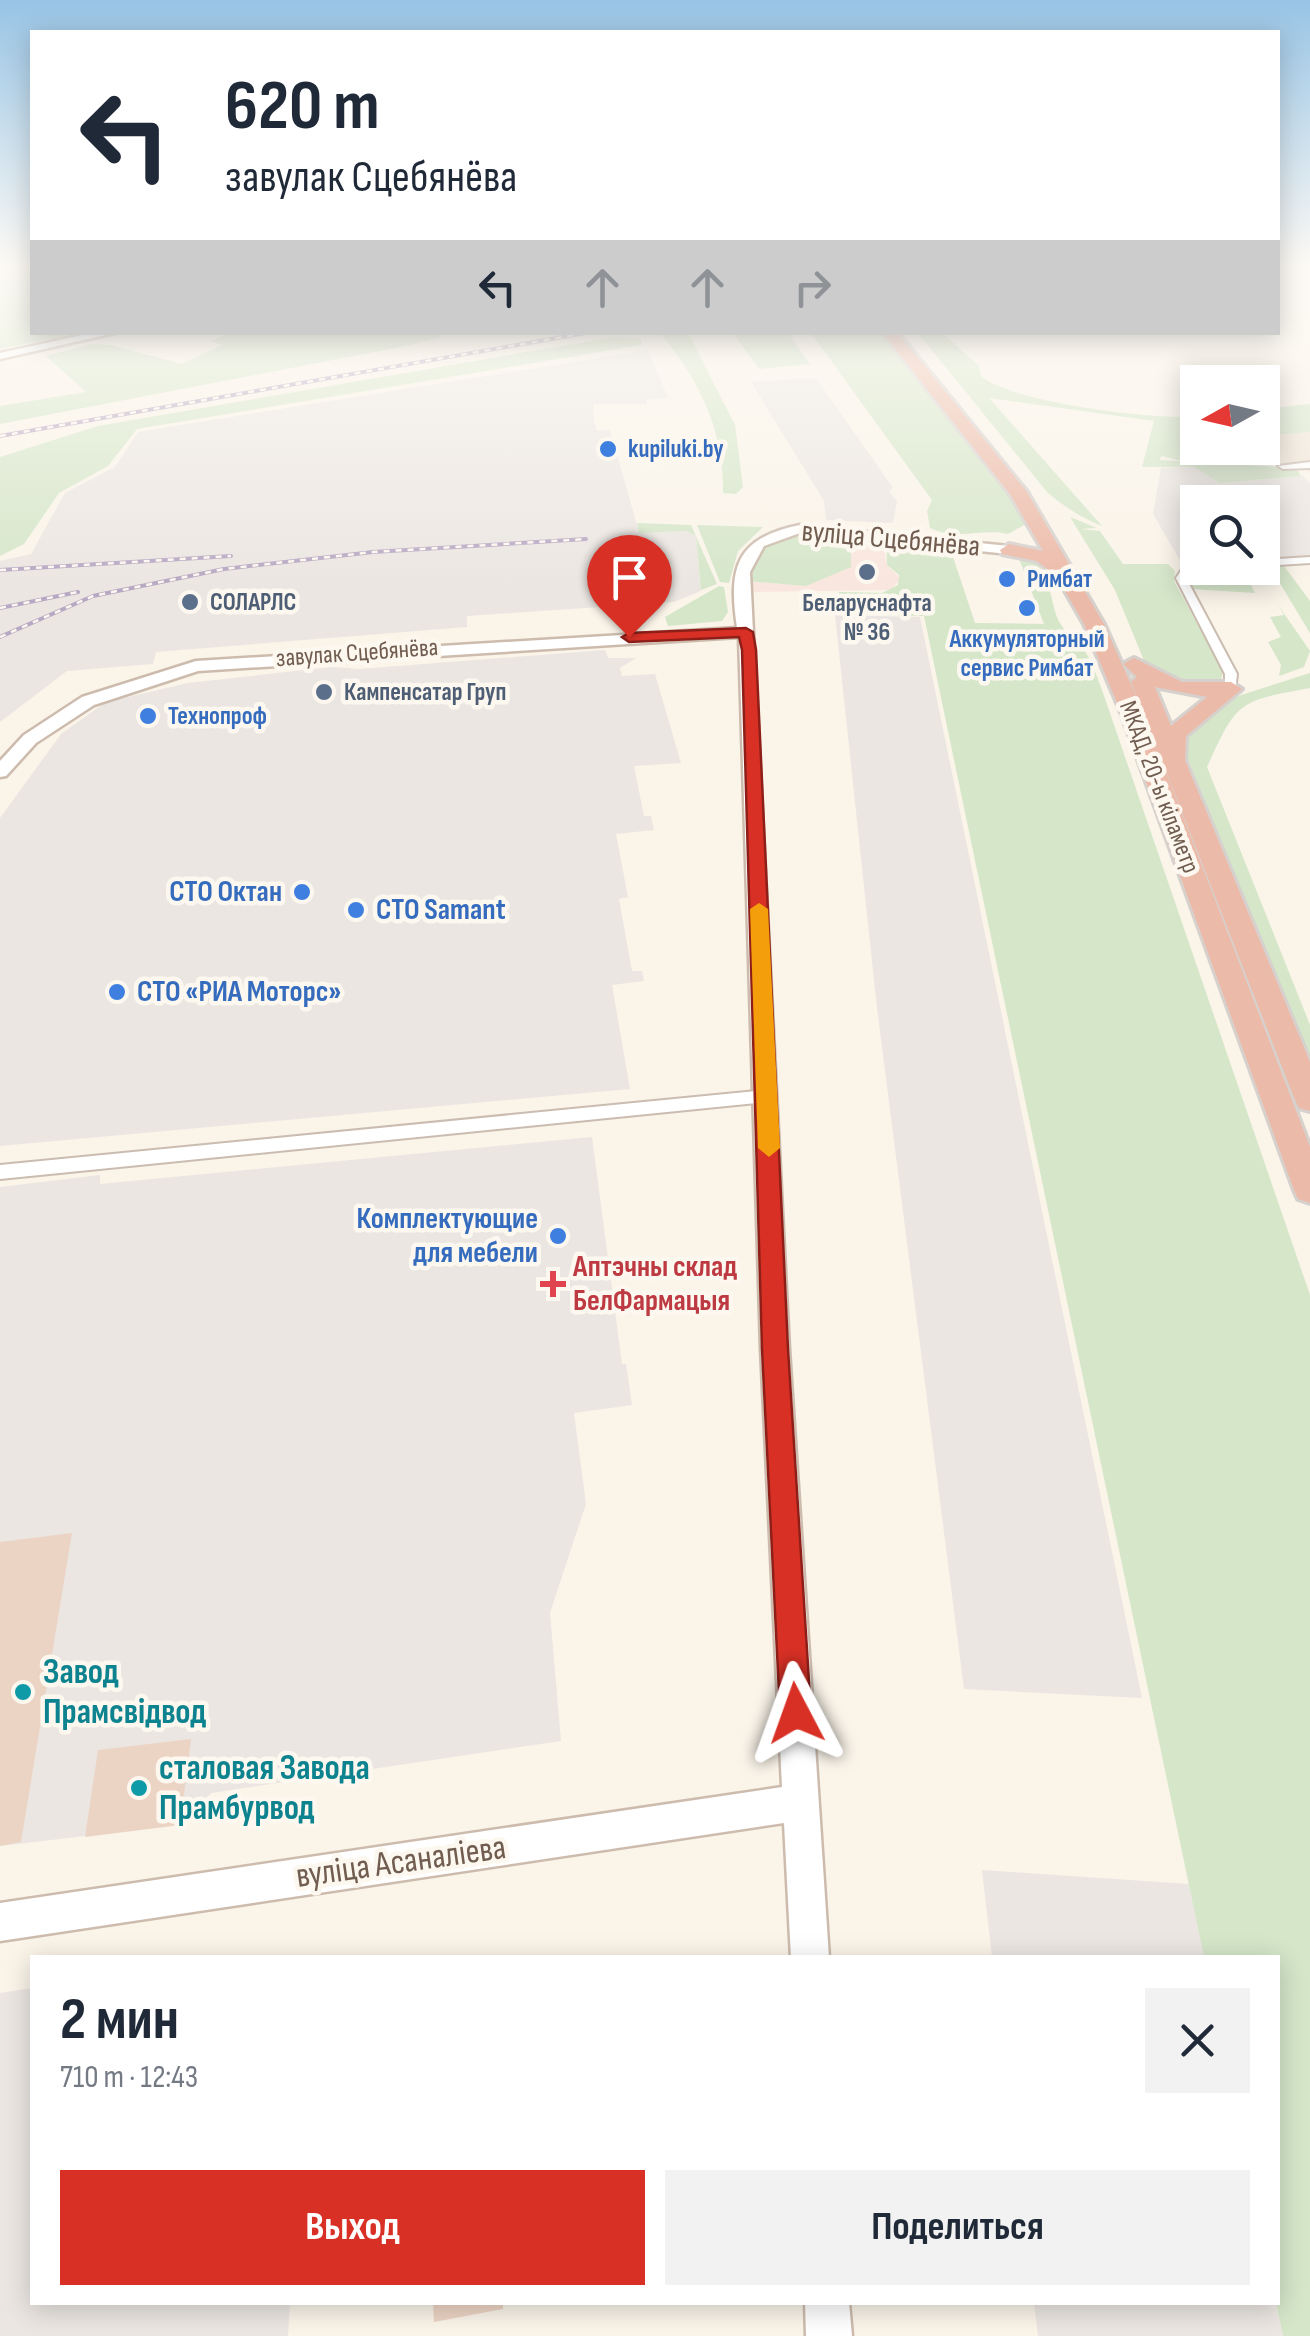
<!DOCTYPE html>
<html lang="ru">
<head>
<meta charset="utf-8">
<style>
	body { margin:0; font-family:"Sofia Sans Condensed",sans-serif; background:#f2f2f3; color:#1f2937; height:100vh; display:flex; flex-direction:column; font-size:38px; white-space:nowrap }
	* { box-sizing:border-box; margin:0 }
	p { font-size:32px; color:#747a83 }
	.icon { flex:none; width:55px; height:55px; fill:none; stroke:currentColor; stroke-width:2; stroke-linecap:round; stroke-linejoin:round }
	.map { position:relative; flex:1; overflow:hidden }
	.details { position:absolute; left:30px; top:1955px; width:1250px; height:350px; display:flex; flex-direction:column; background:#fff; border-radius:0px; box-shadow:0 5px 25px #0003 }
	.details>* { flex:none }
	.hud { position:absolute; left:30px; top:30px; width:1250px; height:305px; border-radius:0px; box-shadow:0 5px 25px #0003; background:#fff; color:#1f2937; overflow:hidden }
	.needle { width:65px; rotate:262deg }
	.fabs { position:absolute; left:1180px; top:365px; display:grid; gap:20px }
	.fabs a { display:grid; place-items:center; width:100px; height:100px; border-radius:0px; background:#fff; box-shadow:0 5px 25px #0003; font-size:50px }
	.pin { position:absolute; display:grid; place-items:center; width:85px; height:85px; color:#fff; margin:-102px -42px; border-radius:50% 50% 50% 0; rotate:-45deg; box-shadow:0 0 10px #0007 }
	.pin .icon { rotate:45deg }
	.me { position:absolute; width:110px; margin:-55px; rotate:356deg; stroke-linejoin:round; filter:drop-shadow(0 0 8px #0008) }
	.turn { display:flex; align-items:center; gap:35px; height:210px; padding:0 30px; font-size:45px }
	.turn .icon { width:130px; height:130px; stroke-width:2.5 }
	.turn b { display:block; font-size:70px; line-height:85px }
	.lanes { display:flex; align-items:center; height:95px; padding:0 30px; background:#0003; justify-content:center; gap:50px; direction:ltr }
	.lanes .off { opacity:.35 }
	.round { display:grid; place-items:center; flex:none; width:105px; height:105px; border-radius:0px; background:#f2f2f3 }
	.head { display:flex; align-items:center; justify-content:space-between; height:170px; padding:0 30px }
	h1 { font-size:60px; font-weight:700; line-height:75px }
	.primary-button { display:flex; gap:20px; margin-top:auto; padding:20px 30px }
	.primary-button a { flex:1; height:115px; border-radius:0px; background:#d93025; color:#fff; font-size:40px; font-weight:700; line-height:115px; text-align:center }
	.primary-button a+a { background:#f2f2f3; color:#1f2937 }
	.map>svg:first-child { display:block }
	.residential { fill:#f1e6d8 }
	.commercial { fill:#f9e6de }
	.industrial { fill:#ebe6e2 }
	.green { fill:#d5e6c9 }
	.building { fill:#ecd4c4 }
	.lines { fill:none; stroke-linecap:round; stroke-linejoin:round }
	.street-casing { stroke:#cbbcb0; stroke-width:4 }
	.secondary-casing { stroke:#cdbcae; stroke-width:5 }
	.highway-casing { stroke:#d7d1ce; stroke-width:6 }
	.street { fill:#fff; fill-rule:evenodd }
	.secondary { fill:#fff; fill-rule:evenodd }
	.highway { fill:#ecbaa8; fill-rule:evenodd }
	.rail-casing { stroke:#b7a8c3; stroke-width:4 }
	.rail { stroke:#fdf8ef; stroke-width:2.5; stroke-dasharray:6; stroke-linecap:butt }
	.route { fill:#d93025; stroke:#8d1f18; stroke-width:2.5 }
	.slow { fill:#f59e0b }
	.shop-dot { fill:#3f7fe0; stroke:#fdf8ef; stroke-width:4 }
	.service-dot { fill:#5c6f8a; stroke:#fdf8ef; stroke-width:4 }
	.health-dot { fill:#e0444e; stroke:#fdf8ef; stroke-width:4 }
	.culture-dot { fill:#0f9aa8; stroke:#fdf8ef; stroke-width:4 }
	.labels { text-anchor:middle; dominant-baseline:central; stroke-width:9; stroke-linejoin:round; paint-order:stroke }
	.far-shop-label { font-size:25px; font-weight:bold; fill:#366cbe; stroke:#fdf8ef; text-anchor:start }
	.far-service-label { font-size:25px; font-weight:bold; fill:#4e5e75; stroke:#fdf8ef; text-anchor:start }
	.far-street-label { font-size:25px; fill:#715c50; stroke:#fdf8ef }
	.street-label { font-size:30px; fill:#715c50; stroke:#fdf8ef }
	.shop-label { font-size:30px; font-weight:bold; fill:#366cbe; stroke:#fdf8ef; text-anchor:end }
	.health-label { font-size:30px; font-weight:bold; fill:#be3a42; stroke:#fdf8ef; text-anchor:start }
	.near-culture-label { font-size:35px; font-weight:bold; fill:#0d838f; stroke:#fdf8ef; text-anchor:start }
	.near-street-label { font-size:35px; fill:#715c50; stroke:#fdf8ef }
</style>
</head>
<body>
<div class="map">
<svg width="1310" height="2336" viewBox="0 0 1310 2336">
	<rect width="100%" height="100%" fill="#faf4e9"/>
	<path class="residential" d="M1310 432V472L1300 463 1280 464 1263 447 1262 436Z"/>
	<path class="commercial" d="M871 540 891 541 883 544 887 565 901 579 890 590 749 592 747 581 806 586Z"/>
	<g class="industrial">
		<path d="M648 350 668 398 646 400 647 404H593L594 422 597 431 610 430 639 532 686 531 696 536 701 591 674 602 467 616V627L156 652 153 664 67 671 0 722V561L31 554 65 493 115 467 138 432Z"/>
		<path d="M816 378 893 488 889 491 897 501 893 523 826 520 824 501 751 382Z"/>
		<path d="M1194 467 1221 483 1303 476 1310 483V556L1263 558 1262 502H1198L1197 561 1181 562 1153 514 1161 468Z"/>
		<path d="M835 615 920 617 1142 1698 964 1689 877 1008Z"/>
		<path d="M605 650 608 658H636L620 668 622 676 655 674 681 763 634 766 644 816H651L654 830 616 834 628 897 619 899 632 971H642L644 981 612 985 630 1089 0 1146V818L61 734 106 702 188 683 331 667 360 669Z"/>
		<path d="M592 1137 622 1364H626L632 1405 574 1413 586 1504 550 1613 561 1741 211 1793 180 1825 0 1846V1187L100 1175V1184Z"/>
		<path d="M982 1870 1189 1884 1204 1957H992Z"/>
		<path d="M32 1988V2302L290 2303 288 2336H0V1993Z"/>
		<path d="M1034 2303H1276L1283 2336H1038Z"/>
	</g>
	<g class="green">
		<path d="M0 264H32V332L79 333 0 349Z"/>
		<path d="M439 332 442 337 411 345 0 424V406L86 392 46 356 92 344 111 345 182 364 222 345 210 341 230 333Z"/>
		<path d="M660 333H688L735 425 743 487 736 494 723 493C724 430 700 381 660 333Z"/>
		<path d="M733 333H788L810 364 759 369Z"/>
		<path d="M811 333H883L988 464 1028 523 1008 534C981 528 958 541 930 528L927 511 932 500Z"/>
		<path d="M918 333H942L979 366 981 376C1011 402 1155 421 1197 416L1198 448 1263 447 1280 464 1218 458 1181 461 1162 456 1159 460 1296 468 1301 476 1220 483 1194 467H1142L1154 421 989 398 1102 526C1082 518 1063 506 1047 492Z"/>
		<path d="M614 337 641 338 642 345 137 429 108 466 59 493 24 544 0 556V457L98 426Z"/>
		<path d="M1310 404V432L1263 436V409Z"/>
		<path d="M1070 517 1097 528 1081 529 1100 531 1123 564H1168L1175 571 1174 581 1223 671 1220 685 1187 688 1150 675 1115 590Z"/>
		<path d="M637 523 691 525 717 584 701 590 696 536 686 531 639 533Z"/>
		<path d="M697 525 763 527 738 551 729 583 720 582Z"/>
		<path d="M814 533 871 540 851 553V567L806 586 747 581C756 545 778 535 814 533Z"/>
		<path d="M886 542 950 548 975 623 1044 624 1018 556C1053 558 1048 602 1060 623 1067 636 1079 642 1086 653 1093 663 1097 678 1102 690L1310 1295V2336H1283L1276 2303 1278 1958 1204 1957 924 616 841 614 839 592 882 593 898 585 899 575 887 565Z"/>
		<path d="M1284 566 1310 601V633L1278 580 1248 579 1255 593 1191 589 1187 582 1209 568Z"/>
		<path d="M719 586 724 587 728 612 722 621 668 626 665 617Z"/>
		<path d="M1278 605 1310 651 1304 667 1279 676 1281 665 1268 642 1281 637 1270 617 1284 615Z"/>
		<path d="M1310 673V688C1238 701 1237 701 1207 767L1310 1025V1061L1183 747 1186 729 1229 699Z"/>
	</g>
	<g class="building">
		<path d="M72 1533 21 1842 0 1846V1542Z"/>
		<path d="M191 1739 180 1825 85 1837 98 1750Z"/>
		<path d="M433 2302H503V2309L434 2322Z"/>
	</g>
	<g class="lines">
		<defs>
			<g id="street">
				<path d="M1310 462V468L1283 469 1278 466Z"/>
				<path d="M1310 557V563L1262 566V560Z"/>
				<path d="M1198 563V568H1202L1192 570 1186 578 1237 674 1235 691 1225 689V674L1176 578 1184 566Z"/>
				<path d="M767 1090 775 1096 767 1102 0 1179V1165Z"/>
			</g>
			<g id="secondary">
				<path d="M96 332H119L0 359V353Z"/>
				<path d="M800 525 1009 546 1016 550 1009 554 800 533 764 546 750 572 789 1349 829 1958H791L784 1823 0 1941V1903L782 1787 761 1349 739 637 198 671 94 705 36 743 6 776 0 777V761L24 735 82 697 196 661 737 628C728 567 736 538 800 525Z"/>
				<path d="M805 2302H849L852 2336H806Z"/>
			</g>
			<path id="highway" d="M882 332H897L1027 492 1104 624 1142 709 1131 682 1137 677 1123 664 1134 658 1182 682H1231L1242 689 1186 736 1185 760 1310 1062V1111L1299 1108 1295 1100 1144 715 1310 1147V1203L1298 1199 1294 1190 1120 710 1084 624 1057 577 1037 561 1002 554 1000 550 1009 544 1043 551 1010 494ZM1155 687 1207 697 1171 726Z"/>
		</defs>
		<use href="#street" class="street-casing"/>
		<use href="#secondary" class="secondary-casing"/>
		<use href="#highway" class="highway-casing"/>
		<use href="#street" class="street"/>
		<use href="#secondary" class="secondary"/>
		<use href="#highway" class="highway"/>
		<defs>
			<g id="rail">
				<path d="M0 436 591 332"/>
				<path d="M0 570 231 556"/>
				<path d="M0 608 78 592"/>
				<path d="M0 637 93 596 224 569 373 552 586 539"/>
			</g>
		</defs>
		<use href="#rail" class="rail-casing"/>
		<use href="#rail" class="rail"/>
	</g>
	<linearGradient id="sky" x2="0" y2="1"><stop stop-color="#98c4e5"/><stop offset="0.45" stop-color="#fdfaf5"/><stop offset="1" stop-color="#fdfaf5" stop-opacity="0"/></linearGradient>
	<rect width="1310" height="591" fill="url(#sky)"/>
	<path class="route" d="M746 628 753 632 756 650 788 1349 811 1713 807 1724 796 1729 785 1724 780 1713 762 1349 742 650 739 637 629 642 622 637 629 633Z"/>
	<path class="slow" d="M759 903 768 909 780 1148 769 1157 758 1148 750 909Z"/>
	<g class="shop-dot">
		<circle cx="608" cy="449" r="10"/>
		<circle cx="1007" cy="579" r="10"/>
		<circle cx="1027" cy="608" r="10"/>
		<circle cx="148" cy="716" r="10"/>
		<circle cx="302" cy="892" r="10"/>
		<circle cx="356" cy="910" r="10"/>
		<circle cx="117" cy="992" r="10"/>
		<circle cx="558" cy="1236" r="10"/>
	</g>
	<g class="service-dot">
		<circle cx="867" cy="572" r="10"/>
		<circle cx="190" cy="602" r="10"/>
		<circle cx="324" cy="692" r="10"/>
	</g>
	<path class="health-dot" d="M548 1269h10v10h10v10h-10v10h-10v-10h-10v-10h10z"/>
	<g class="culture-dot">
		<circle cx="23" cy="1692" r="10"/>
		<circle cx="139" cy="1788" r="10"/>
	</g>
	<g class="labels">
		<g class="far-shop-label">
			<text x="628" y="449">kupiluki.by</text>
			<text x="1027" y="579">Римбат</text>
			<text x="1027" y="639" text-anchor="middle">Аккумуляторный<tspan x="1027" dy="29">сервис Римбат</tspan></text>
			<text x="168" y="716">Технопроф</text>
		</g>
		<g class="far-service-label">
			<text x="210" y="602">СОЛАРЛС</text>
			<text x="867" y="603" text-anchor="middle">Беларуснафта<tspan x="867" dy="29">№ 36</tspan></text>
			<text x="344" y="692">Кампенсатар Груп</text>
		</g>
		<g class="far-street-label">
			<text transform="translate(357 653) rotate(-4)">завулак Сцебянёва</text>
			<text transform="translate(1159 787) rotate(69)">МКАД, 20-ы кіламетр</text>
		</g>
		<g class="street-label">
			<text transform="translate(891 539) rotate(5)">вуліца Сцебянёва</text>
		</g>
		<g class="shop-label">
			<text x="282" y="892">СТО Октан</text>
			<text x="376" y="910" text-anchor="start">СТО Samant</text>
			<text x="137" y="992" text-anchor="start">СТО «РИА Моторс»</text>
			<text x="538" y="1219">Комплектующие<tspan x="538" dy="34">для мебели</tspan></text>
		</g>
		<g class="health-label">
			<text x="573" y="1267">Аптэчны склад<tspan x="573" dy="34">БелФармацыя</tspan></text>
		</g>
		<g class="near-culture-label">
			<text x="43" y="1672">Завод<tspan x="43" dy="40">Прамсвідвод</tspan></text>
			<text x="159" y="1768">сталовая Завода<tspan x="159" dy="40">Прамбурвод</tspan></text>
		</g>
		<g class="near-street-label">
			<text transform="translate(401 1862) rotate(-8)">вуліца Асаналіева</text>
		</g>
	</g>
</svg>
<div class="fabs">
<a><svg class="needle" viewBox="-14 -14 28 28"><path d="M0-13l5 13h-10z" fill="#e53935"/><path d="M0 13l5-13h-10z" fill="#747a83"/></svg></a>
<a><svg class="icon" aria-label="search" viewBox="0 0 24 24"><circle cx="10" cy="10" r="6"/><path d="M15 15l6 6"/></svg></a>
</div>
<div class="pin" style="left:629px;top:637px;background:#d93025"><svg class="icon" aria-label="arrive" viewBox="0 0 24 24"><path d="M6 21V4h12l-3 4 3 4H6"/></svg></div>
<svg class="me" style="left:796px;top:1713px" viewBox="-20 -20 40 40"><path d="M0-17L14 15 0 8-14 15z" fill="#d93025" stroke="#fff" stroke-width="4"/></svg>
<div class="hud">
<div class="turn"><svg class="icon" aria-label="left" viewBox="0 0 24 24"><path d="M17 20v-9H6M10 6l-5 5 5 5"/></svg><div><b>620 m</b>завулак Сцебянёва</div></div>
<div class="lanes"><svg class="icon" aria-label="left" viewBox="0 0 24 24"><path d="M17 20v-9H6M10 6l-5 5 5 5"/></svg><svg class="icon off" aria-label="ahead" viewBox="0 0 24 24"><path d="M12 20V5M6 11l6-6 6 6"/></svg><svg class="icon off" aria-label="ahead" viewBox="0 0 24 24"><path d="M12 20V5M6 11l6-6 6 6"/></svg><svg class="icon off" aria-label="right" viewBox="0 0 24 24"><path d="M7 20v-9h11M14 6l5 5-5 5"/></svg></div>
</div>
<section class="details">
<div class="head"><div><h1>2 мин</h1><p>710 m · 12:43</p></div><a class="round"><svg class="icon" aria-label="close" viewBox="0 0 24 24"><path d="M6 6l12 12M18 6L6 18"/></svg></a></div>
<div class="primary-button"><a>Выход</a><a>Поделиться</a></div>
</section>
</div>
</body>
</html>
